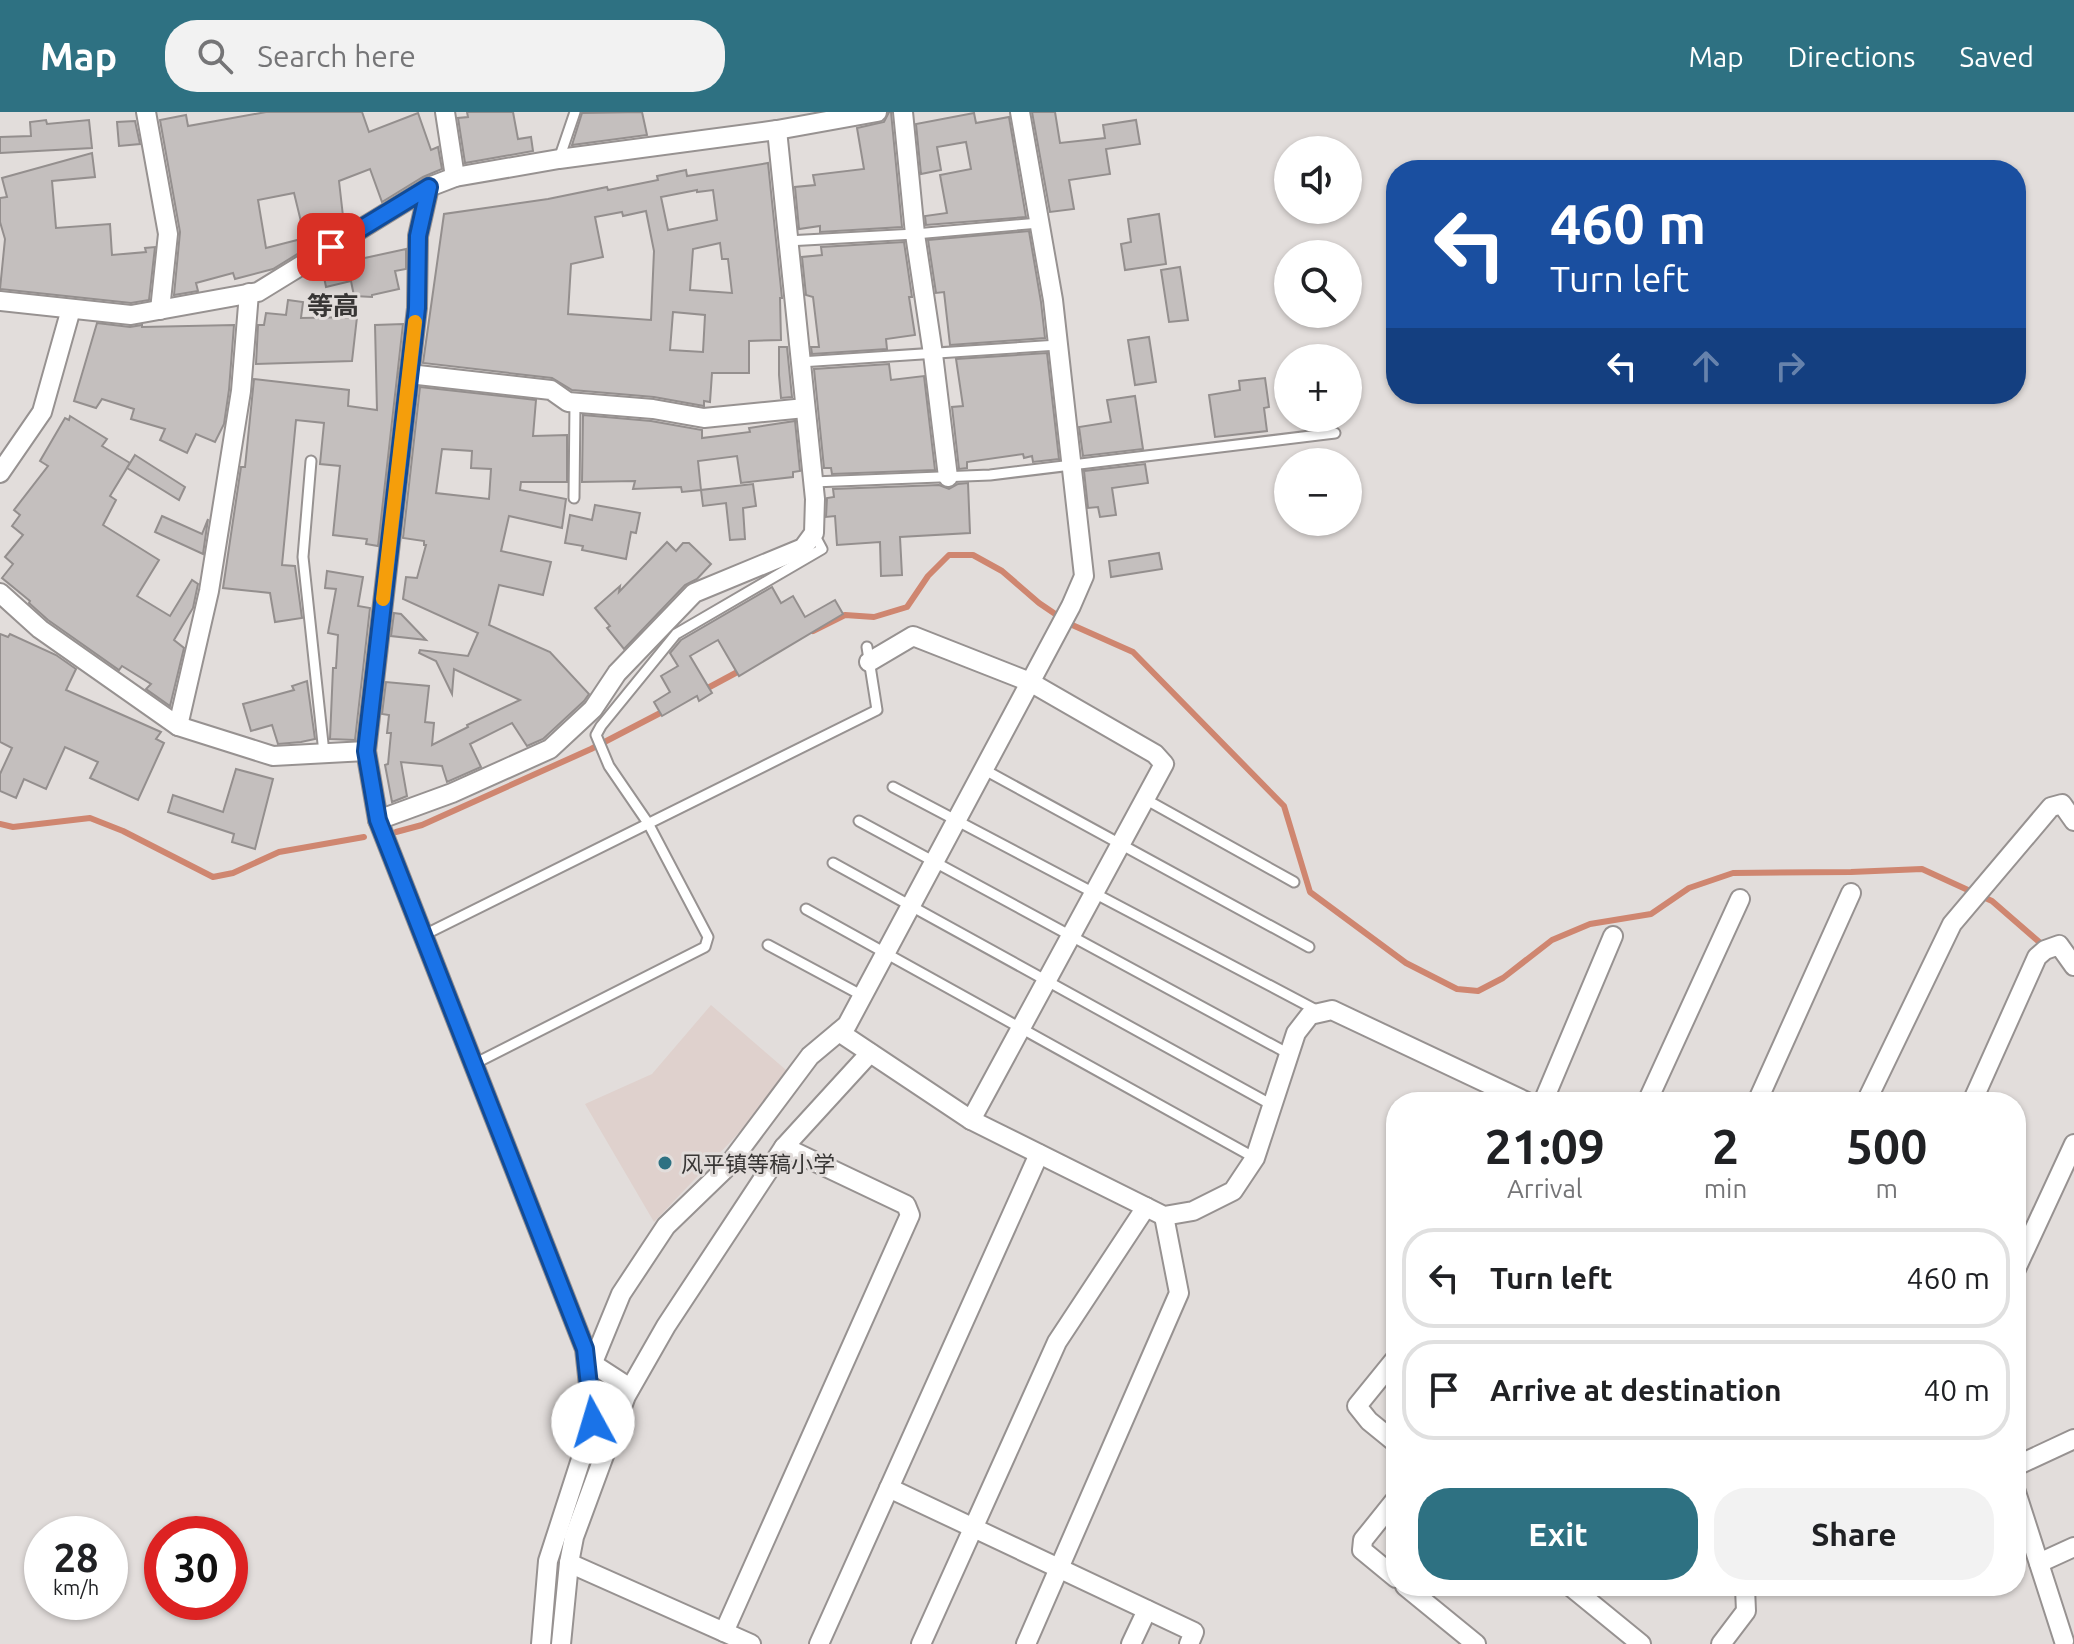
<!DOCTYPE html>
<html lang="en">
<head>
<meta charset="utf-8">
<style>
	body { margin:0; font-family:Ubuntu,"Noto Sans SC",sans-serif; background:#f2f2f2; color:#202124; height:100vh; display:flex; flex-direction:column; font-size:30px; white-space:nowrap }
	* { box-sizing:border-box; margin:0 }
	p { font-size:26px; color:#757577 }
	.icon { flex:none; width:44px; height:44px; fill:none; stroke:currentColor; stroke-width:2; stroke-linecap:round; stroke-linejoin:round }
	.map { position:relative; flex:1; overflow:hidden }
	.details { position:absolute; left:1386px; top:980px; width:640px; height:504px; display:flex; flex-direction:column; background:#fff; border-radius:32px; box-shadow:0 2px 6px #0004 }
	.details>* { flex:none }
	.banner { position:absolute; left:1386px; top:48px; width:640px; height:244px; border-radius:32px; box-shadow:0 2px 6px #0004; background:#1a4fa0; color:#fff; overflow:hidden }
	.tools { position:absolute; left:1274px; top:24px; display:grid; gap:16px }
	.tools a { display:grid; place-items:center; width:88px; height:88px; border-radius:50%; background:#fff; box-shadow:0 2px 6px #0004; font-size:40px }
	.speed { position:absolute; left:24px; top:1404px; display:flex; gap:16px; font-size:40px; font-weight:700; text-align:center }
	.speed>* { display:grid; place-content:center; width:104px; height:104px; border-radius:50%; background:#fff; box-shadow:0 2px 6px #0004; line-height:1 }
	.speed small { font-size:20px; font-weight:400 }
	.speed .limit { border:12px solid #d22; background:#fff; color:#111 }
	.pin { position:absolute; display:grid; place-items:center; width:68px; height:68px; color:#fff; margin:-34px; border-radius:16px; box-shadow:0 4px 12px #0006 }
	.me { position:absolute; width:88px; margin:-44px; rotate:354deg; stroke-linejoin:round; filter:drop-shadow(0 0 6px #0008) }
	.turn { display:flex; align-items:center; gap:28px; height:168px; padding:0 32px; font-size:36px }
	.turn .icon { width:104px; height:104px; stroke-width:2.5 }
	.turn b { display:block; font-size:56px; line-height:68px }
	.lanes { display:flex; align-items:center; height:76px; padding:0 32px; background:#0003; justify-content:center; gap:40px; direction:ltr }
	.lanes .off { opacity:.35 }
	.eta { display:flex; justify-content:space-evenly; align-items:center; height:136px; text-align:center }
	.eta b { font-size:48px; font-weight:700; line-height:56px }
	.cta { display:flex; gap:16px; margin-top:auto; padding:16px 32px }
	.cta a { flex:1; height:92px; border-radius:32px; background:#2e7182; color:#fff; font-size:32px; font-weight:700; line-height:92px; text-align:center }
	.cta a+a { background:#f2f2f2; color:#202124 }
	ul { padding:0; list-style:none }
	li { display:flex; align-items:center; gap:24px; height:100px; margin:0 16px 12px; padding:0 16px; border:4px solid #e0e0e0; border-radius:32px }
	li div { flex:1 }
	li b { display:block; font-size:30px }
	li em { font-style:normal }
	header { display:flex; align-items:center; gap:48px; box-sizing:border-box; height:112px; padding:0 40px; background:#2e7182; color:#fff }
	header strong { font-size:38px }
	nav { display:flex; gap:44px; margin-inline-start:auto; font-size:28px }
	.search { width:560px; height:72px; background:#f2f2f2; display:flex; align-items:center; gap:20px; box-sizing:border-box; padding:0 28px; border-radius:32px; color:#757577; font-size:30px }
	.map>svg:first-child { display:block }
	.built { fill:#dfd1cd }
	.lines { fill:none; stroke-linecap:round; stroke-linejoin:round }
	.stream { stroke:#cf8670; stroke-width:6 }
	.building { fill:#c4bfbe; stroke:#948f8e; stroke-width:2; fill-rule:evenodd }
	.lane-casing { stroke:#979291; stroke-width:13 }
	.street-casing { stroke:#979291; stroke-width:22 }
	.lane { stroke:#fff; stroke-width:9 }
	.street { stroke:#fff; stroke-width:18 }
	.route-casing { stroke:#114b97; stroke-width:20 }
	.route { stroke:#1a73e8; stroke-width:14 }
	.slow { stroke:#f59e0b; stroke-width:14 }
	.poi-dot { fill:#2e7182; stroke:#e2dddb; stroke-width:3 }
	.labels { text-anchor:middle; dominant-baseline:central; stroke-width:6; stroke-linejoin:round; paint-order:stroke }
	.poi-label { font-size:22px; fill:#383635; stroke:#e2dddb; text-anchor:start }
	.quarter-label { font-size:26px; font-weight:bold; fill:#383635; stroke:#e2dddb }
</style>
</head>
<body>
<header>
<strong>Map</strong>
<div class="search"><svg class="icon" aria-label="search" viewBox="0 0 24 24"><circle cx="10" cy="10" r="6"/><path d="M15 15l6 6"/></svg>Search here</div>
<nav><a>Map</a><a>Directions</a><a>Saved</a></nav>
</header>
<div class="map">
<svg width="2074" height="1532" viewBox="0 0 2074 1532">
	<rect width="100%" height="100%" fill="#e2dddb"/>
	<path class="built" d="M711 893 793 964 654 1110 585 992 652 962Z"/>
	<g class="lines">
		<g class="stream">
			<path d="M813 519 845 503 874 505 907 495 928 464 949 443H973L1002 459 1039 491 1070 512 1133 540 1284 694 1310 780 1406 851 1457 877 1478 879 1503 866 1552 828 1590 812 1651 802 1689 776 1733 761 1851 760 1922 757 1992 789 2045 835"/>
			<path d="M704 578 743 557"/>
			<path d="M0 712 13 715 90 706 123 719 213 765 233 761 279 740 364 725"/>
			<path d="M396 720 422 713 591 637 666 598"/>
		</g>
	</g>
	<g class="building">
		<path d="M266 0H362L369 20 418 1 431 38 438 35 442 57 423 65 382 90 370 57 339 69 344 113 328 116 330 122 273 157 235 167 233 161 196 171 198 179 174 183 180 120 160 8 186 3 188 14ZM294 81 305 126 266 136 258 88Z"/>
		<path d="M467 0H513L518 27 531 25 533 39 465 51 458 6 468 5Z"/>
		<path d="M642 0 647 23 572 33 582 1Z"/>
		<path d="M889 0H891L902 115 820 120V114L799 117 795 75 815 73 813 63 864 57 857 16 884 10Z"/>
		<path d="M1032 0H1055L1060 31 1105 26 1103 13 1136 8 1140 32 1106 37 1110 62 1069 68 1074 97 1050 100Z"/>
		<path d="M974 1 976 11 1009 5 1026 105 926 113 925 104 947 101 940 63 971 57 966 30 937 35 941 58 921 62 916 12Z"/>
		<path d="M46 8 47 12 89 8 92 36 0 41V25L31 24 30 10Z"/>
		<path d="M135 9 140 32 119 34 117 10Z"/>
		<path d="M92 41 95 65 52 69 56 116 110 112 112 143 146 140 145 136 155 135 149 188 131 191 0 177 5 127 0 110V86L7 85 2 66Z"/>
		<path d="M768 51 782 186H780L781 228 749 229V261H712L710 290 704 289V294L654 285 572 278 552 266 423 251 444 102 548 87 607 75 608 78 658 68 657 64 686 58 687 64ZM697 78V80L713 78 717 108 668 118 661 85ZM646 99 654 139 651 208 568 202 571 152 603 145 595 105 622 100 623 104ZM720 131 722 147H728L732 181 690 178 693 137ZM673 200 705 203 703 240 670 238Z"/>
		<path d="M1159 102 1166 152 1125 158 1121 132 1131 130 1128 107Z"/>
		<path d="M1029 119 1041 190 1045 226 950 233 944 180 936 181 928 128Z"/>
		<path d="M904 130 912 185H909L915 223 886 227 887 237 812 242 811 235H819L813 185 806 183 802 145 822 143 821 135Z"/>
		<path d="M406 137V157L395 159 399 177 372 183V185L354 184 351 169 326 175 322 155 336 146 337 152Z"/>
		<path d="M1180 155 1188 208 1169 210 1161 158Z"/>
		<path d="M288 188 303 190 301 206 357 205 352 249 256 252 258 213H264L266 201 286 203Z"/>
		<path d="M97 211 130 215 142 213V215L234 213 229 278 224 312 215 330 196 322 187 341 160 328 165 317 131 307 134 297 102 287 96 296 74 289Z"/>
		<path d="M403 212 378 434 366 432 367 427 333 423 340 354 320 352 324 311 296 308 282 453 295 454 302 506 275 510 270 481 223 476 241 355H245L254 267 349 278 348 294 377 298 375 213Z"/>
		<path d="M1149 225 1156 270 1135 273 1128 228Z"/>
		<path d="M779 235H787L792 285 781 286 779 263Z"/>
		<path d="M1047 241 1059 347 1033 350 1032 344 1024 346 1023 342 967 350V356L959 357 952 295 963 294 956 247Z"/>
		<path d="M889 252 891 268 924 264 935 358 832 362 831 356H824L814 257Z"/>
		<path d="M1265 266 1269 295 1264 296 1267 319 1215 325 1209 283 1240 278 1239 269Z"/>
		<path d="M420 275 536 288 533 324 567 323V370H521L520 378 566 387 562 416 509 404 501 439 551 450 543 483 499 473 489 513 550 540 589 582 584 589 543 627 527 634 512 611 470 632 481 655 447 670 442 654 401 650 407 684 392 690 385 653 388 652 391 621H387L389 603 382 602 386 570 429 574 425 610 434 611 432 633 468 615 467 613 520 588 454 557 452 582 436 549 419 541 420 538 468 544 478 521 403 487 406 465 417 466 426 433H424V429L403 426ZM442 337 472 339 471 356 491 357 489 387 436 381Z"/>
		<path d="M1135 284 1143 337 1083 344 1079 315 1111 310 1107 288Z"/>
		<path d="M583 303 651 309 702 318V326L750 320 749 316 795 309 800 359 793 360V365L741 371 737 344 698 349 701 378 682 380 681 375 633 377 635 369 582 370Z"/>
		<path d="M70 304 107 327 102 334 130 351 110 384 116 388 103 413 159 448 137 484 170 504 192 468 198 472 193 496 174 528 184 536 170 594 146 577 151 572 122 554 119 558 48 508 29 491 30 489 2 466 13 452 5 445 23 423 12 414 20 403 14 398 48 354 40 349 65 306 69 308Z"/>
		<path d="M135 343 185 375 179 388 127 356Z"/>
		<path d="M1145 352 1148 371 1112 376 1116 403 1100 405 1098 395 1088 396 1084 359Z"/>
		<path d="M968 371 970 421 900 425 902 463 881 464 880 430 837 433 835 404 826 405 827 386 834 385 833 377 939 373 949 377 958 372Z"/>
		<path d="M753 372 756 394 743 396 745 427 730 428 726 391 703 394 701 378Z"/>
		<path d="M595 393 640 401 636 421 631 420 626 447 582 438 583 434 565 431 570 403 592 408Z"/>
		<path d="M162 404 202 422 208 407 203 442 155 420Z"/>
		<path d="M667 430 676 439 683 431H689L711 452 697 467 685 473 624 537 607 516 610 514 595 496 620 474 619 480Z"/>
		<path d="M1159 441 1162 457 1111 465 1109 449Z"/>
		<path d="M327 459 363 465 358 494 370 496 355 628 330 627 333 556H336L338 523 328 521 336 477 325 476Z"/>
		<path d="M772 475 781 491 793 484 805 505 835 488 843 502 739 564 718 528 690 544 712 581 699 589 697 584 662 604 654 590 670 580 661 564 678 554 670 541 681 528Z"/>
		<path d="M394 501 401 502 426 528 391 524Z"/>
		<path d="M0 522 8 525 10 522 56 543 76 557 66 578 161 620 156 627 164 631 138 688 90 666 98 650 65 635 46 677 24 667 16 686 0 679V662L12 636 0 630Z"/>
		<path d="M307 569 315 627 301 630 278 632 272 613 251 619 243 592 294 578 292 574Z"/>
		<path d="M236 657 273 667 255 737 232 730 234 722 168 700 173 683 223 700Z"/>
	</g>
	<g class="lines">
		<defs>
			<g id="lane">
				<path d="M559 47 575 0"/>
				<path d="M787 129 915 122 1039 111"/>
				<path d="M800 250 1058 233"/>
				<path d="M311 349 303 445 324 641"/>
				<path d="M813 370 990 363 1335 321"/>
				<path d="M574 386 575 291"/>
				<path d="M983 657 1309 835"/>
				<path d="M893 675 1318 899"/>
				<path d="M1145 687 1294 770"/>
				<path d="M859 709 1289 942"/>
				<path d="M833 751 1272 993"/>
				<path d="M806 797 1255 1046"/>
				<path d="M424 823 877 598 867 535"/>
				<path d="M768 833 863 884"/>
				<path d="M474 952 705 835 708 825 648 711 609 654 596 623 601 614 676 522 822 437 814 422"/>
			</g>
			<g id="street">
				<path d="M146 0 168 122 160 198"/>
				<path d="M445 0 455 65"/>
				<path d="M903 0 915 122 933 242 948 365"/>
				<path d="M429 75 418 124 417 196 366 639 378 708 585 1237 593 1310 548 1449 541 1532"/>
				<path d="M0 189 131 203 258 180 429 75 455 65 559 47 777 18 877 0"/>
				<path d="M409 262 551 278 568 290 653 297 704 306 805 296"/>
				<path d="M0 361 42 300 71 197"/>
				<path d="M0 481 40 517 178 614 273 644 366 639"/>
				<path d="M869 550 913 524 1030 570 1155 642 1164 652 971 1008"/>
				<path d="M178 614 209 479 241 279 249 181"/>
				<path d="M378 708 452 681 550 637 593 597 617 561 694 481 803 436 814 421 815 387 777 18"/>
				<path d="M839 920 971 1008 1164 1104 1193 1099 1233 1079 1255 1046 1296 921 1310 903 1332 898 1527 990"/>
				<path d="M1543 990 1613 824"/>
				<path d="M1647 990 1740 787"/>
				<path d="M1757 990 1851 781"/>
				<path d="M1866 990 1952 812 2051 695 2062 692 2074 709"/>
				<path d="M1972 990 2037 845 2045 838 2059 833 2074 854"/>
				<path d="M2016 1157 2074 1032"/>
				<path d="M1396 1246 1357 1294 1369 1309 1396 1331"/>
				<path d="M593 1252 630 1276"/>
				<path d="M589 1260 621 1182 666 1114 727 1055 810 944 847 913 1071 494 1084 464 1053 188 1020 0"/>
				<path d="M2016 1354 2074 1327"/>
				<path d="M889 1376 1194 1520 1189 1532"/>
				<path d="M2016 1380 2064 1529"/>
				<path d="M1396 1387 1363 1428 1362 1438 1396 1466"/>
				<path d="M569 1451 751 1532"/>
				<path d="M2039 1451 2074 1435"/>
				<path d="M1405 1474 1476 1532"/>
				<path d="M1570 1474 1641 1532"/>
				<path d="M724 1520 910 1103 906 1093 784 1035"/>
				<path d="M561 1532 569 1451 574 1425 626 1284 666 1214 784 1035 870 941"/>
				<path d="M819 1532 1039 1042"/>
				<path d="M921 1532 1057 1230 1146 1095"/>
				<path d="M1026 1532 1179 1181 1164 1104"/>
				<path d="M1131 1532 1147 1498"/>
				<path d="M1721 1532 1746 1499 1745 1476 1742 1474"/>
			</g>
		</defs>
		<use href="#lane" class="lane-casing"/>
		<use href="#street" class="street-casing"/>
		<use href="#lane" class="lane"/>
		<use href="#street" class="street"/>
	</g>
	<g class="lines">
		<defs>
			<path id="route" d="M331 135 429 75 418 124 417 196 366 639 378 708 585 1237 593 1310"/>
		</defs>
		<use href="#route" class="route-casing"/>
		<use href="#route" class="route"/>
		<path class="slow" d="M383 487 415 210"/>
	</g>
	<circle class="poi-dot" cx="665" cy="1051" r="8"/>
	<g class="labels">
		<g class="poi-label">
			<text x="681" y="1051">风平镇等稿小学</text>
		</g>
		<g class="quarter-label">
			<text x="333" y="193">等高</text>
		</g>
	</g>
</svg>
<div class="tools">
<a><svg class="icon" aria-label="sound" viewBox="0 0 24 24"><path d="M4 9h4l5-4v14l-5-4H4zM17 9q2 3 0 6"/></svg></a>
<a><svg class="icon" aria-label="search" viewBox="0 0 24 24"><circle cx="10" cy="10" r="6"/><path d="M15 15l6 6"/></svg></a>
<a>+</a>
<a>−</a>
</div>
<div class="speed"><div>28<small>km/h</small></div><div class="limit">30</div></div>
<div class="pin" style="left:331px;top:135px;background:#d93025"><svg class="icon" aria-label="arrive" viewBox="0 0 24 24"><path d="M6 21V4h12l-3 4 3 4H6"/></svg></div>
<svg class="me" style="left:593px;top:1310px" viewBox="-20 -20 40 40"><circle r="19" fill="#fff"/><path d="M0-13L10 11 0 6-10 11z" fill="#1a73e8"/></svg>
<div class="banner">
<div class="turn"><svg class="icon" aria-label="left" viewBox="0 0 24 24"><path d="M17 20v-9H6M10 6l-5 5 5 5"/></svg><div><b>460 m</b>Turn left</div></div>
<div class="lanes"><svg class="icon" aria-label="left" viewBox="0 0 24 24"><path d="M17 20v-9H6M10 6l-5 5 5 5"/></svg><svg class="icon off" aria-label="ahead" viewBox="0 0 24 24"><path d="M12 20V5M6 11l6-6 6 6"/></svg><svg class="icon off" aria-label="right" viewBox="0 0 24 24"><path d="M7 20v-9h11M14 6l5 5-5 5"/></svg></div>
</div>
<section class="details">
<div class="eta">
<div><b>21:09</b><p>Arrival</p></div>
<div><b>2</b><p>min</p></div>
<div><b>500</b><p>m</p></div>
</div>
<ul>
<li><svg class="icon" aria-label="left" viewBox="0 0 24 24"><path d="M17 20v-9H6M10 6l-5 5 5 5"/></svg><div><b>Turn left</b></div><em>460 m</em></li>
<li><svg class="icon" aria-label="arrive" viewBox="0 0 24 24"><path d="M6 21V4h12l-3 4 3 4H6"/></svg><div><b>Arrive at destination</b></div><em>40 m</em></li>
</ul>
<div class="cta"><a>Exit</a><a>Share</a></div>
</section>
</div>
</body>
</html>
